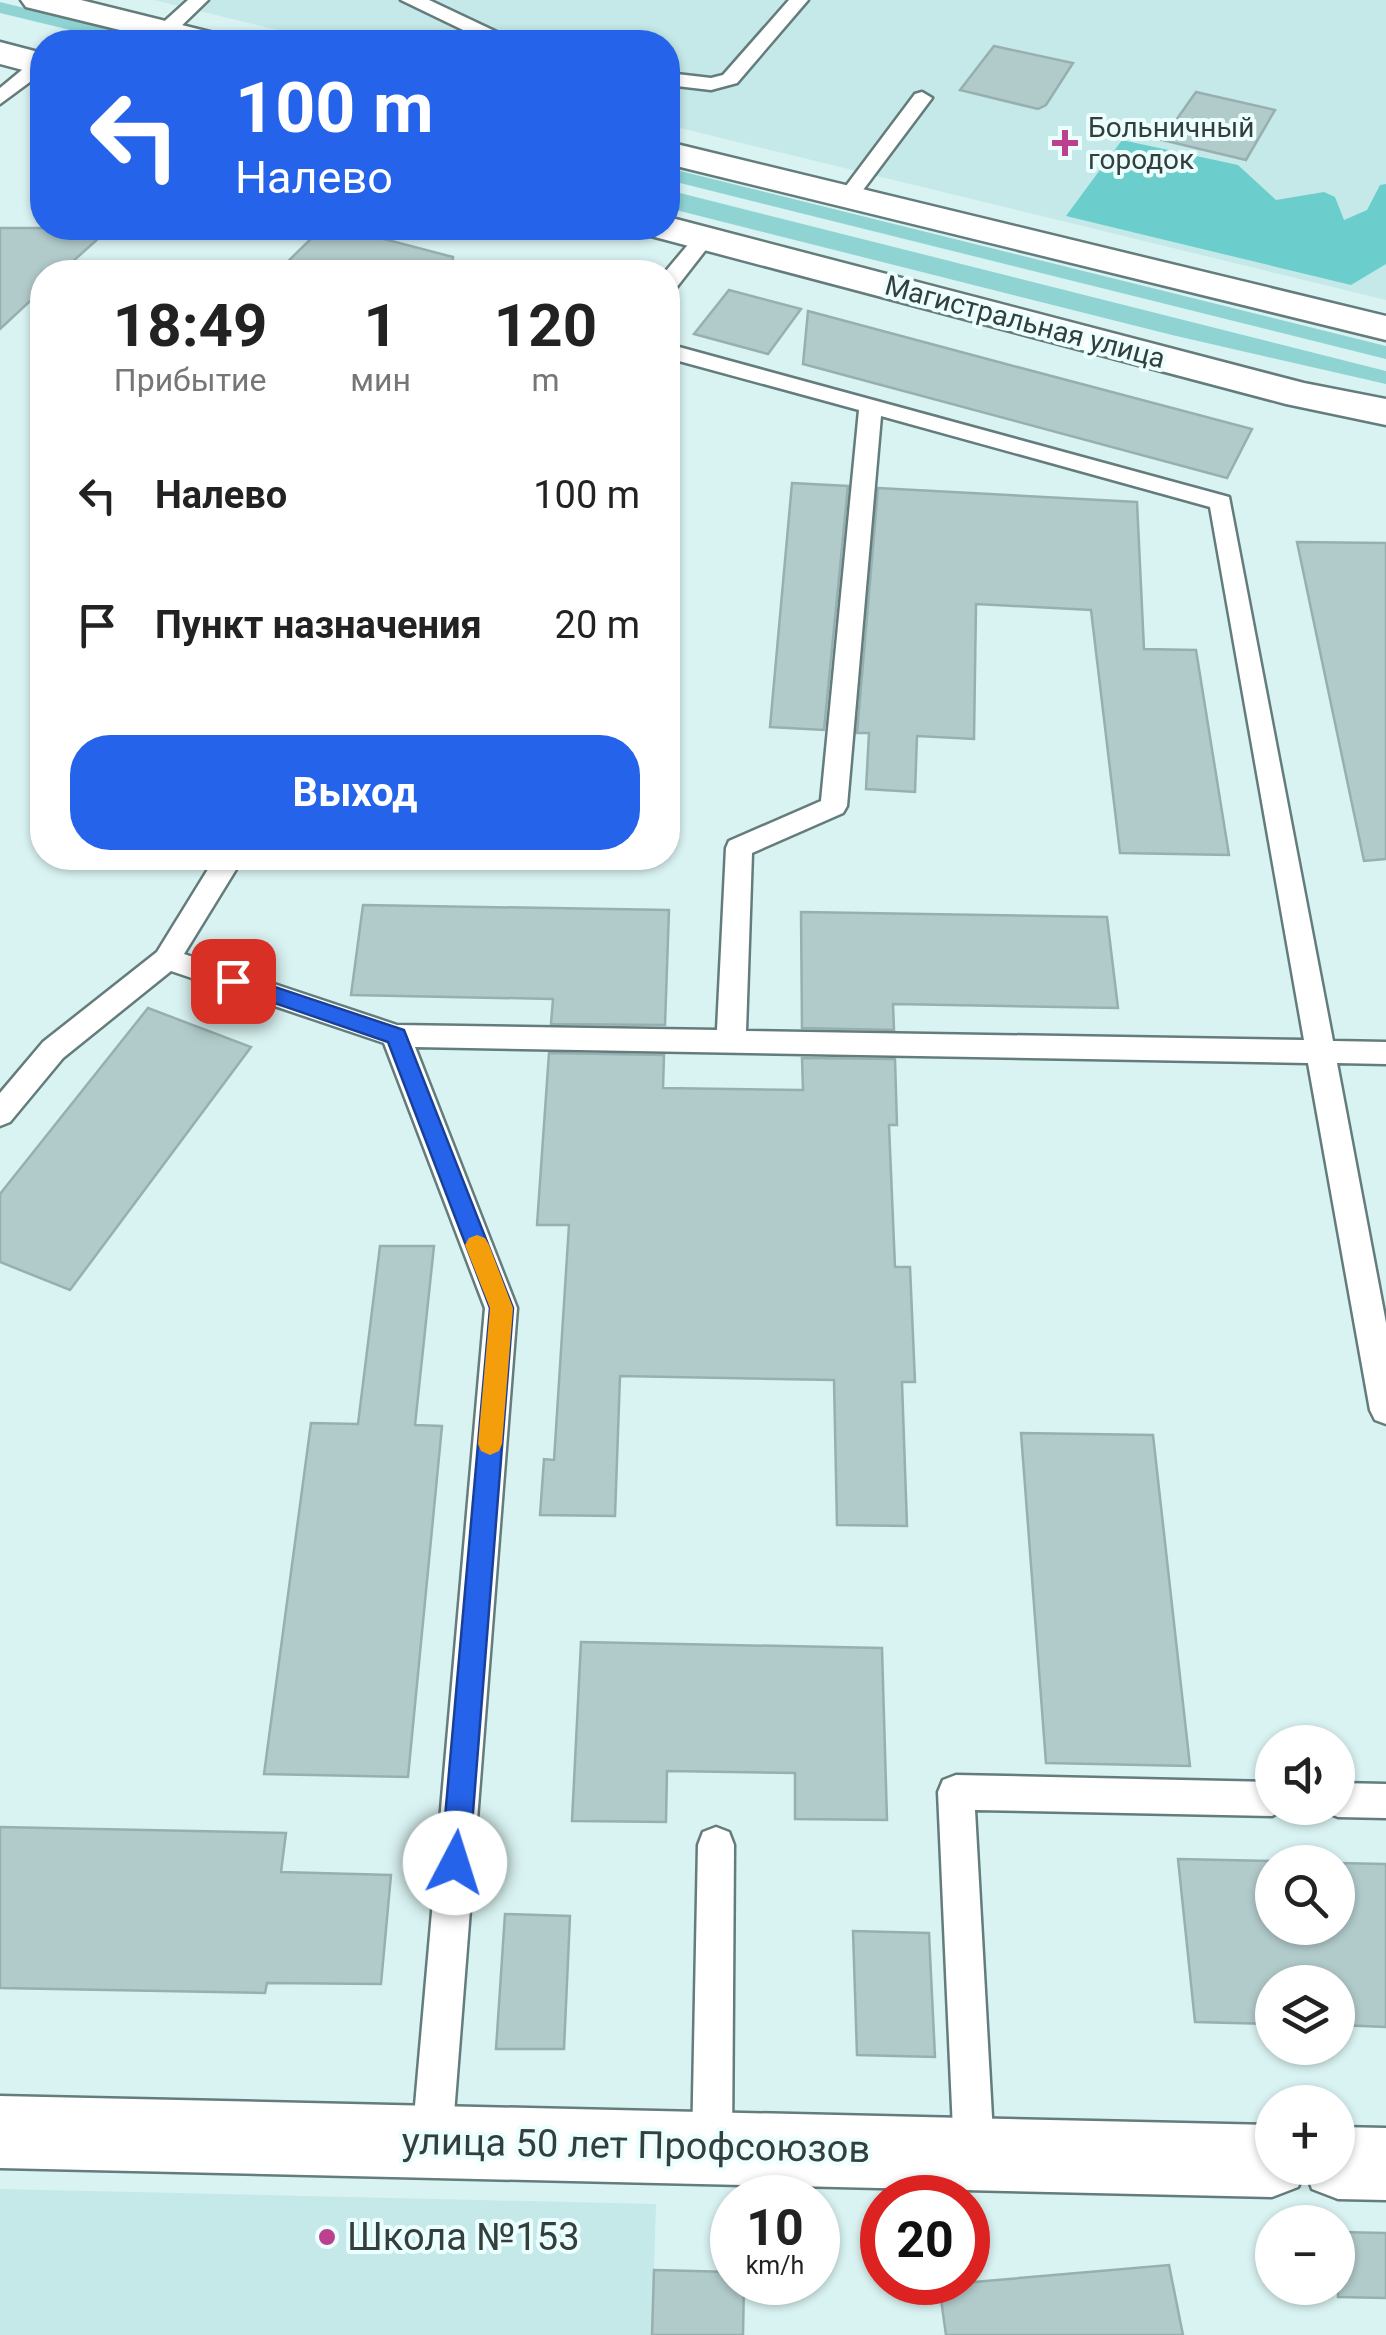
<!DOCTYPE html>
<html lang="ru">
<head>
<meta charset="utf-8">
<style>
	body { margin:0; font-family:Roboto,sans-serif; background:#f6f6f6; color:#222; height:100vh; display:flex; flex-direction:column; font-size:38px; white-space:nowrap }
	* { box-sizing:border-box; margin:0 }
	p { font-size:32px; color:#767676 }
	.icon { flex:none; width:55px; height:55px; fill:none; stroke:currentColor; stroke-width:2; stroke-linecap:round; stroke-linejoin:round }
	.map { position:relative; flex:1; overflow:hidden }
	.sheet { position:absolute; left:30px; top:260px; width:650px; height:610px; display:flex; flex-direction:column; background:#fff; border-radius:40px; box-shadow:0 2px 8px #0004 }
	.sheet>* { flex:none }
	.hud { position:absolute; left:30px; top:30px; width:650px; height:210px; border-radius:40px; box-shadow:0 2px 8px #0004; background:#2563eb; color:#fff; overflow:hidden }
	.tools { position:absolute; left:1255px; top:1725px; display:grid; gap:20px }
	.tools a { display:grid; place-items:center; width:100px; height:100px; border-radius:50%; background:#fff; box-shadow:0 2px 8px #0004; font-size:50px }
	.speed { position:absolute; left:710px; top:2175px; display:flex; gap:20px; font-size:50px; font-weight:700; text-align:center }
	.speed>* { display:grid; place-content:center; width:130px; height:130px; border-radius:50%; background:#fff; box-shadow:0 2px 8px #0004; line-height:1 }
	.speed small { font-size:25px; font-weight:400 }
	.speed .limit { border:15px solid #d22; background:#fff; color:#111 }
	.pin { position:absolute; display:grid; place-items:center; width:85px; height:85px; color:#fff; margin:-42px; border-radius:20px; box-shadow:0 5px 15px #0006 }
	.me { position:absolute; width:110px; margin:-55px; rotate:5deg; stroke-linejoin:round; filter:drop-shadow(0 0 8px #0008) }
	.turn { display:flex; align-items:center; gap:35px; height:210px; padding:0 40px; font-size:45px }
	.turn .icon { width:130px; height:130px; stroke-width:2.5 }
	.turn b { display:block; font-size:70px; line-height:85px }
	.eta { display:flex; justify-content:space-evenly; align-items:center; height:170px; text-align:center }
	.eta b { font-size:60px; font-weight:700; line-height:70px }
	.action { display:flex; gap:20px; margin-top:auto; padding:20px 40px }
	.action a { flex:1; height:115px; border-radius:40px; background:#2563eb; color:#fff; font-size:40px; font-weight:700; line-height:115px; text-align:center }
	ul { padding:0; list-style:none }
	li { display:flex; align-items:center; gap:30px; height:130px; padding:0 40px }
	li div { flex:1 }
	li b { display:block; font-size:38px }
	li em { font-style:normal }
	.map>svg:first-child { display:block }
	.built { fill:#c5e9e8 }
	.green { fill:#8fd4d3 }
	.forest { fill:#6ccdcd }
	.building { fill:#b1caca; stroke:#97b0af; stroke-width:2.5 }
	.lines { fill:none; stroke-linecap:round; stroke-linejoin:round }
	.lane-casing { stroke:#647c7b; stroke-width:5 }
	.street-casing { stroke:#647c7b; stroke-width:5 }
	.path { stroke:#9fb4b3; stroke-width:5; stroke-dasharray:4 5; stroke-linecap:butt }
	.lane { fill:#fff; fill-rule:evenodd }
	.street { fill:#fff; fill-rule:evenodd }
	.route { fill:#2563eb; stroke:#184099; stroke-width:2.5 }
	.slow { fill:#f59e0b }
	.poi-dot { fill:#bd408f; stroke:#eafffe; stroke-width:4 }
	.labels { text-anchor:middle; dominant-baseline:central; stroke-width:8; stroke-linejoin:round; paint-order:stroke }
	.far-poi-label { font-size:28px; fill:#333e3d; stroke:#eafffe; text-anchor:start }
	.far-street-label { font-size:28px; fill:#333e3d; stroke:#eafffe }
	.near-street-label { font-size:38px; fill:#333e3d; stroke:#eafffe }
	.near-poi-label { font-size:38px; fill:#333e3d; stroke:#eafffe; text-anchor:start }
</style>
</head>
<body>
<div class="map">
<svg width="1386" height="2335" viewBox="0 0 1386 2335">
	<rect width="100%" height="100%" fill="#d9f3f2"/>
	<g class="built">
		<path d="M154 0H1386V300L668 125V42H327Z"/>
		<path d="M0 2189 656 2204 652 2335H0Z"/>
	</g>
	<g class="green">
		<path d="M0 2 164 42H120L0 13Z"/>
		<path d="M668 168 1386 346V359L668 180Z"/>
		<path d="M668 190 1386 371V384L1172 335 668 208Z"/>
	</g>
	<path class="forest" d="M1122 140 1238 165 1276 200 1324 192 1335 197 1344 220 1367 210 1380 185 1386 184V264L1351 285 1066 216Z"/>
	<g class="building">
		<path d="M994 46 1073 63 1046 105 1038 109 960 90Z"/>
		<path d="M1196 92 1275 110 1246 160 1162 140Z"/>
		<path d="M0 228H110L61 272H42V290L0 329Z"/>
		<path d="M322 228H342L453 257 451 272H277Z"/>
		<path d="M729 290 801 309 768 354 694 334Z"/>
		<path d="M808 311 1006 364 1252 429 1227 478 803 364Z"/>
		<path d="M792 483 848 486 824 730 770 727Z"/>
		<path d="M878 488 1137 502 1144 649 1196 650 1229 855 1120 853 1091 610 976 604 974 739 917 736 915 792 866 789 869 733H857Z"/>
		<path d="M1297 542 1386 543V859L1364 861Z"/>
		<path d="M363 905 669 910 665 1025 551 1024 553 999 351 995Z"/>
		<path d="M801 912 1107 917 1118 1008 893 1004 894 1030 802 1028Z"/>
		<path d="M148 1008 251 1047 70 1290 0 1262V1194Z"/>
		<path d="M549 1053 664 1055 663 1088 803 1090 802 1058 895 1059 897 1125H889L895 1267H910L915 1382H902L907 1526 837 1525 834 1380 620 1376 615 1516 540 1515 544 1459 554 1460 569 1225H537Z"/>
		<path d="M380 1246H434L415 1425 442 1426 408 1777 264 1774 311 1423 358 1424Z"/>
		<path d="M1021 1433 1153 1435 1190 1766 1046 1763Z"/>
		<path d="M581 1642 882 1648 887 1820 795 1819V1773L667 1771 666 1822 572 1821Z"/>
		<path d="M0 1827 286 1833 281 1872 391 1875 381 1984 267 1983 265 1993 0 1988Z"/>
		<path d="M1178 1859 1327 1862H1272V1928H1338V1863L1386 1864V2027L1338 2025V1982H1272V2024L1195 2022Z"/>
		<path d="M505 1914 570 1916 564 2049H496Z"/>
		<path d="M853 1931 929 1933 935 2057 857 2055Z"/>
		<path d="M1338 2232 1386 2233V2298L1338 2297Z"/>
		<path d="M1169 2265 1183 2335H946L939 2285Z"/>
		<path d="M654 2270 732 2272V2282H744L743 2335H652Z"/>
	</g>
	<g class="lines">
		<defs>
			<g id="lane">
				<path d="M188 0H208L171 36H157V28Z"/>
				<path d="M401 0H429L518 42H488Z"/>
				<path d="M789 0H808L737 83 711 90 668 85V73L711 78 723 75Z"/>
				<path d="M42 59V73L0 104V88L34 60Z"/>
				<path d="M922 92 932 98 854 202H840L837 198 915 94Z"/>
				<path d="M704 232 715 238 676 288 668 289 665 272 697 234Z"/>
				<path d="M668 344 1229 497 1333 1041 1386 1042V1064L1337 1063 1386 1323V1424L1375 1420 1370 1410 1308 1063 415 1047 517 1308 452 2140 446 2154 432 2160 418 2154 412 2140 485 1308 384 1043 171 971 63 1058 10 1122 0 1126V1093L43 1042 157 952 215 858H243L184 954 397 1025 717 1030 726 848 729 841 821 801 859 410 668 358ZM881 416 1210 507 1304 1040 746 1031 752 853 843 813 847 806Z"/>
				<path d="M956 1775 1272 1782V1808H1286L1272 1816 975 1810 994 2153 988 2167 974 2173 960 2167 954 2153 938 1792 943 1780Z"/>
				<path d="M1338 1783 1386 1784V1818L1338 1817 1325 1812 1323 1808H1338Z"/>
				<path d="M716 1827 729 1832 734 1845 732 2147 726 2161 712 2167 698 2161 692 2147 698 1845 703 1832Z"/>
			</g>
			<g id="street">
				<path d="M21 0H81L222 35 228 42H169L26 7Z"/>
				<path d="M0 42 42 53V75L0 64Z"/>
				<path d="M668 142 1386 316V340L668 164Z"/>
				<path d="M668 217 1304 383 1386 399V425L1286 404 651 236 646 228H668Z"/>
				<path d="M0 2096 1272 2125V2168H1338V2127L1386 2128V2200L1338 2199 1312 2189 1305 2170 1298 2187 1272 2197 0 2168Z"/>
			</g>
		</defs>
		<use href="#lane" class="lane-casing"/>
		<use href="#street" class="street-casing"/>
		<path class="path" d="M584 228 621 237"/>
		<use href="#lane" class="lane"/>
		<use href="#street" class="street"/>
	</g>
	<path class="route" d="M233 973 404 1030 513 1308 469 1863 465 1872 455 1876 445 1872 441 1863 490 1308 388 1042 225 986 222 981Z"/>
	<path class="slow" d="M477 1235 485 1238 489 1245 513 1308 502 1444 499 1451 490 1455 481 1451 478 1444 490 1308 465 1245 469 1238Z"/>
	<g class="poi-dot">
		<path d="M1060 128h10v10h10v10h-10v10h-10v-10h-10v-10h10z"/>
		<circle cx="327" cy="2237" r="10"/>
	</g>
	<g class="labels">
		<g class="far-poi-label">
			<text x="1088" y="127">Больничный<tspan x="1088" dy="32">городок</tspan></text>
		</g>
		<g class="far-street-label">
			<text transform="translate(1025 322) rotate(15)">Магистральная улица</text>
		</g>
		<g class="near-street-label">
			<text transform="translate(636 2145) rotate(1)">улица 50 лет Профсоюзов</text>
		</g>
		<g class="near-poi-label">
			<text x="347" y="2237">Школа №153</text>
		</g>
	</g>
</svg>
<div class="tools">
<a><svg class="icon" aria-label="sound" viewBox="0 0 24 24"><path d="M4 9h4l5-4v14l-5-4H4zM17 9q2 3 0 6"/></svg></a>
<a><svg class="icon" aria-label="search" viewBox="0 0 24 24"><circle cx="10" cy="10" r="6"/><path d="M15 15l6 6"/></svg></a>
<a><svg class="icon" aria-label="layers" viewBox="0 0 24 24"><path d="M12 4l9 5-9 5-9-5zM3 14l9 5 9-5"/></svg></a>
<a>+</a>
<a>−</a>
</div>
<div class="speed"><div>10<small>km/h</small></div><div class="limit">20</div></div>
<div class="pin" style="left:233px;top:981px;background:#d93025"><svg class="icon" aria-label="arrive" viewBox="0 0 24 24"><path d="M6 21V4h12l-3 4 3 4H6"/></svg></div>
<svg class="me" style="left:455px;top:1863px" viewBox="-20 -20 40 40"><circle r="19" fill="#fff"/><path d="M0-13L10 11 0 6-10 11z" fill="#2563eb"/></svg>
<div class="hud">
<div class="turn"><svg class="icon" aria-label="left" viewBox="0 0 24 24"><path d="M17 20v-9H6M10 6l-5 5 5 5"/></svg><div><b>100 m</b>Налево</div></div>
</div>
<section class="sheet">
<div class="eta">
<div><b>18:49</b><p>Прибытие</p></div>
<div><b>1</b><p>мин</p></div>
<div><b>120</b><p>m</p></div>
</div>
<ul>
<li><svg class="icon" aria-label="left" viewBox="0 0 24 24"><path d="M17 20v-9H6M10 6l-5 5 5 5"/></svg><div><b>Налево</b></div><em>100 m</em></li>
<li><svg class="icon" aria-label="arrive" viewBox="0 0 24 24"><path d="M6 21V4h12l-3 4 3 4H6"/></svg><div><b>Пункт назначения</b></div><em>20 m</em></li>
</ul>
<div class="action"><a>Выход</a></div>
</section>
</div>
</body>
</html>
